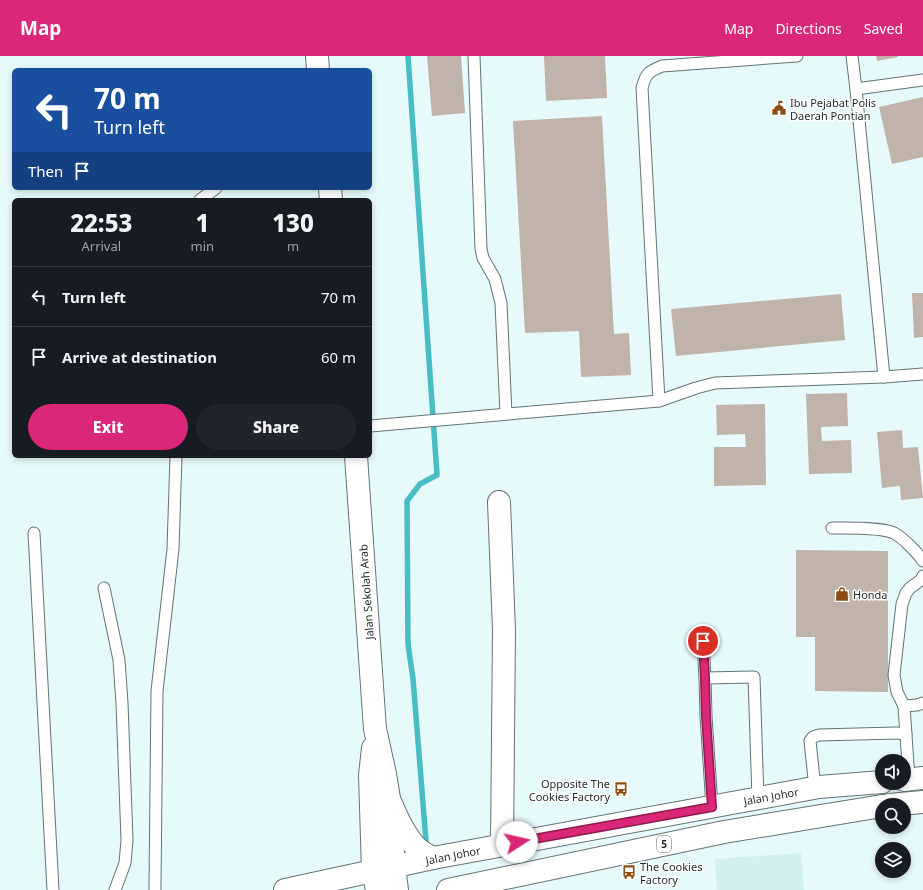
<!DOCTYPE html>
<html lang="en">
<head>
<meta charset="utf-8">
<style>
	body { margin:0; font-family:"Noto Sans",sans-serif; background:#20242c; color:#f1f3f6; height:100vh; display:flex; flex-direction:column; font-size:15px; white-space:nowrap }
	* { box-sizing:border-box; margin:0 }
	p { font-size:13px; color:#9ea1a6 }
	.icon { flex:none; width:22px; height:22px; fill:none; stroke:currentColor; stroke-width:2; stroke-linecap:round; stroke-linejoin:round }
	.map { position:relative; flex:1; overflow:hidden }
	.side { position:absolute; left:12px; top:142px; width:360px; height:260px; display:flex; flex-direction:column; background:#171b24; border-radius:6px; box-shadow:0 2px 6px #0003 }
	.side>* { flex:none }
	.hud { position:absolute; left:12px; top:12px; width:360px; height:122px; border-radius:6px; box-shadow:0 2px 6px #0003; background:#1a4fa0; color:#fff; overflow:hidden }
	.controls { position:absolute; left:875px; top:698px; display:grid; gap:8px }
	.controls a { display:grid; place-items:center; width:36px; height:36px; border-radius:50%; background:#171b24; box-shadow:0 2px 6px #0003; font-size:20px }
	.pin { position:absolute; display:grid; place-items:center; width:34px; height:34px; color:#fff; margin:-17px; border:2px solid #fff; border-radius:50%; box-shadow:0 1px 4px #0007 }
	.me { position:absolute; width:44px; margin:-22px; rotate:80deg; stroke-linejoin:round; filter:drop-shadow(0 0 3px #0008) }
	.turn { display:flex; align-items:center; gap:14px; height:84px; padding:0 16px; font-size:18px }
	.turn .icon { width:52px; height:52px; stroke-width:2.5 }
	.turn b { display:block; font-size:28px; line-height:34px }
	.then { display:flex; align-items:center; height:38px; padding:0 16px; background:#0003; gap:8px; font-size:15px }
	.eta { display:flex; justify-content:space-evenly; align-items:center; height:68px; text-align:center }
	.eta b { font-size:24px; font-weight:800; line-height:28px }
	.action { display:flex; gap:8px; margin-top:auto; padding:8px 16px }
	.action a { flex:1; height:46px; border-radius:24px; background:#db2777; color:#fff; font-size:16px; font-weight:800; line-height:46px; text-align:center }
	.action a+a { background:#20242c; color:#f1f3f6 }
	ul { padding:0; list-style:none }
	li { display:flex; align-items:center; gap:12px; height:60px; padding:0 16px; border-top:1px solid #363941 }
	li div { flex:1 }
	li b { display:block; font-size:15px }
	li em { font-style:normal }
	header { display:flex; align-items:center; gap:24px; box-sizing:border-box; height:56px; padding:0 20px; background:#db2777; color:#fff }
	header strong { font-size:19px }
	nav { display:flex; gap:22px; margin-inline-start:auto; font-size:14px }
	.map>svg:first-child { display:block }
	.built { fill:#d3f0f1 }
	.lines { fill:none; stroke-linecap:round; stroke-linejoin:round }
	.stream { stroke:#49bdc4; stroke-width:5.5 }
	.building { fill:#c0b3aa }
	.service-casing { stroke:#627374; stroke-width:13 }
	.minor-casing { stroke:#627374; stroke-width:24 }
	.secondary-casing { stroke:#627374; stroke-width:24 }
	.trunk-casing { stroke:#627374; stroke-width:24 }
	.service { stroke:#fff; stroke-width:11 }
	.minor { stroke:#fff; stroke-width:22 }
	.secondary { stroke:#fff; stroke-width:22 }
	.trunk { stroke:#fff; stroke-width:22 }
	.route-casing { stroke:#8e194d; stroke-width:10 }
	.route { stroke:#db2777; stroke-width:7 }
	.labels { text-anchor:middle; dominant-baseline:central; stroke-width:3; stroke-linejoin:round; paint-order:stroke }
	.shield { fill:#fff; stroke:#626768; stroke-width:1 }
	.shield-label { font-size:10px; font-weight:bold; fill:#1f2627 }
	.poi-label { font-size:11px; fill:#1f2627; stroke:#fff; text-anchor:start }
	.street-label { font-size:11px; fill:#1f2627; stroke:#fff }
</style>
</head>
<body>
<header>
<strong>Map</strong>
<nav><a>Map</a><a>Directions</a><a>Saved</a></nav>
</header>
<div class="map">
<svg width="923" height="834" viewBox="0 0 923 834">
	<rect width="100%" height="100%" fill="#e7fafb"/>
	<path class="built" d="M801 797 804 834H717L715 803Z"/>
	<g class="lines">
		<path class="stream" d="M408 0 437 419 420 428 407 445 408 588 413 623 426 785"/>
	</g>
	<g class="building">
		<path d="M427 0H461L465 57 432 60Z"/>
		<path d="M544 0H605L607 42 546 45Z"/>
		<path d="M876 0H898V1L877 5Z"/>
		<path d="M923 41V101L892 108 879 51Z"/>
		<path d="M602 60 614 278 629 277 631 319 581 321 579 275 525 277 513 65Z"/>
		<path d="M912 237H923V281L914 282Z"/>
		<path d="M841 238 845 284 676 300 671 253Z"/>
		<path d="M847 337 848 370 821 371 822 385 851 384 852 417 809 418 806 338Z"/>
		<path d="M765 348 766 429 714 430V391H746L745 378 717 379 716 349Z"/>
		<path d="M902 374 903 392 918 391 923 442 901 444 900 430 882 432 877 376Z"/>
		<path d="M796 494 888 495V636L815 635V581H796Z"/>
	</g>
	<g class="lines">
		<defs>
			<g id="service">
				<path d="M474 0 481 193 483 202 495 223 501 247 506 358"/>
				<path d="M852 0 856 33 884 321"/>
				<path d="M856 33 923 24"/>
				<path d="M200 144 216 132"/>
				<path d="M659 345 642 32C646 17 648 16 662 10L797 0"/>
				<path d="M370 370 659 345 696 332 715 327 884 321 923 318"/>
				<path d="M832 472C847 472 881 471 894 477 902 481 918 497 923 505"/>
				<path d="M34 477 53 834"/>
				<path d="M104 532 119 604 122 647 127 784 125 807 115 834"/>
				<path d="M703 585 705 622 706 660 712 751"/>
				<path d="M705 622 754 621 758 743"/>
				<path d="M904 650 897 636 894 619 902 548 906 537 910 532 921 524 923 520"/>
				<path d="M909 723 904 650 917 649 923 647"/>
				<path d="M815 732 810 685 813 681 819 679 896 677 906 678"/>
				<path d="M155 834V829L157 635 173 493 176 400"/>
			</g>
			<path id="minor" d="M499 446 504 574 502 789"/>
			<g id="secondary">
				<path d="M317 0 318 14"/>
				<path d="M330 132 331 144"/>
				<path d="M356 400 375 673 385 718 389 743 394 811 397 834"/>
				<path d="M373 692 370 719 373 815 377 834"/>
			</g>
			<g id="trunk">
				<path d="M904 724 923 722"/>
				<path d="M389 743C396 759 404 779 417 792 421 796 427 799 433 802"/>
				<path d="M889 749 923 746"/>
				<path d="M285 834 433 802 819 731 882 726"/>
				<path d="M448 834 724 776 882 750"/>
			</g>
		</defs>
		<use href="#service" class="service-casing"/>
		<use href="#minor" class="minor-casing"/>
		<use href="#secondary" class="secondary-casing"/>
		<use href="#trunk" class="trunk-casing"/>
		<use href="#service" class="service"/>
		<use href="#minor" class="minor"/>
		<use href="#secondary" class="secondary"/>
		<use href="#trunk" class="trunk"/>
	</g>
	<g class="lines">
		<defs>
			<path id="route" d="M517 786 712 751 706 660 705 622 703 585"/>
		</defs>
		<use href="#route" class="route-casing"/>
		<use href="#route" class="route"/>
	</g>
	<defs>
		<symbol id="civic-bare" viewBox="-9 -9 18 18"><path d="M-.6-6.5H3V-4.5H.6V-3L4-1V1h2V6H-6V1h2V-1L-.6-3ZM-1.2 2.5V6h2.4V2.5Z" fill="#8d4e15" stroke="#fff" stroke-width="2.5" paint-order="stroke"/></symbol>
		<symbol id="shop-bare" viewBox="-9 -9 18 18"><path d="M-5-2.5h2.3a2.7 3.5 0 0 1 5.4 0H5L5.5 6h-11ZM-1.5-2.5h3a1.5 2.3 0 0 0-3 0Z" fill="#8d4e15" stroke="#fff" stroke-width="2.5" paint-order="stroke"/></symbol>
		<symbol id="bus-bare" viewBox="-9 -9 18 18"><path d="M-5-6H5V4H4V6H2V4H-2V6H-4V4H-5ZM-3.5-4V0h7V-4ZM-3.5 1.2v1.5H-2V1.2ZM2 1.2v1.5H3.5V1.2Z" fill="#8d4e15" stroke="#fff" stroke-width="2.5" paint-order="stroke"/></symbol>
	</defs>
	<g fill-rule="evenodd">
		<use href="#civic-bare" x="769" y="42" width="20" height="20"/>
		<use href="#shop-bare" x="832" y="528" width="20" height="20"/>
		<use href="#bus-bare" x="611" y="723" width="20" height="20"/>
		<use href="#bus-bare" x="619" y="806" width="20" height="20"/>
	</g>
	<g class="labels">
		<rect class="shield" x="657" y="780" width="14" height="16" rx="3"/>
		<g class="shield-label">
			<text x="664" y="788">5</text>
		</g>
		<g class="poi-label">
			<text x="790" y="46">Ibu Pejabat Polis<tspan x="790" dy="13">Daerah Pontian</tspan></text>
			<text x="853" y="538">Honda</text>
			<text x="610" y="727" text-anchor="end">Opposite The<tspan x="610" dy="13">Cookies Factory</tspan></text>
			<text x="640" y="810">The Cookies<tspan x="640" dy="13">Factory</tspan></text>
		</g>
		<g class="street-label">
			<text transform="translate(366 536) rotate(-94)">Jalan Sekolah Arab</text>
			<text transform="translate(771 740) rotate(-10)">Jalan Johor</text>
			<text transform="translate(453 799) rotate(-11)">Jalan Johor</text>
		</g>
	</g>
</svg>
<div class="controls">
<a><svg class="icon" aria-label="sound" viewBox="0 0 24 24"><path d="M4 9h4l5-4v14l-5-4H4zM17 9q2 3 0 6"/></svg></a>
<a><svg class="icon" aria-label="search" viewBox="0 0 24 24"><circle cx="10" cy="10" r="6"/><path d="M15 15l6 6"/></svg></a>
<a><svg class="icon" aria-label="layers" viewBox="0 0 24 24"><path d="M12 4l9 5-9 5-9-5zM3 14l9 5 9-5"/></svg></a>
</div>
<div class="pin" style="left:703px;top:585px;background:#d93025"><svg class="icon" aria-label="arrive" viewBox="0 0 24 24"><path d="M6 21V4h12l-3 4 3 4H6"/></svg></div>
<svg class="me" style="left:517px;top:786px" viewBox="-20 -20 40 40"><circle r="19" fill="#fff"/><path d="M0-13L10 11 0 6-10 11z" fill="#db2777"/></svg>
<div class="hud">
<div class="turn"><svg class="icon" aria-label="left" viewBox="0 0 24 24"><path d="M17 20v-9H6M10 6l-5 5 5 5"/></svg><div><b>70 m</b>Turn left</div></div>
<div class="then">Then<svg class="icon" aria-label="arrive" viewBox="0 0 24 24"><path d="M6 21V4h12l-3 4 3 4H6"/></svg></div>
</div>
<section class="side">
<div class="eta">
<div><b>22:53</b><p>Arrival</p></div>
<div><b>1</b><p>min</p></div>
<div><b>130</b><p>m</p></div>
</div>
<ul>
<li><svg class="icon" aria-label="left" viewBox="0 0 24 24"><path d="M17 20v-9H6M10 6l-5 5 5 5"/></svg><div><b>Turn left</b></div><em>70 m</em></li>
<li><svg class="icon" aria-label="arrive" viewBox="0 0 24 24"><path d="M6 21V4h12l-3 4 3 4H6"/></svg><div><b>Arrive at destination</b></div><em>60 m</em></li>
</ul>
<div class="action"><a>Exit</a><a>Share</a></div>
</section>
</div>
</body>
</html>
